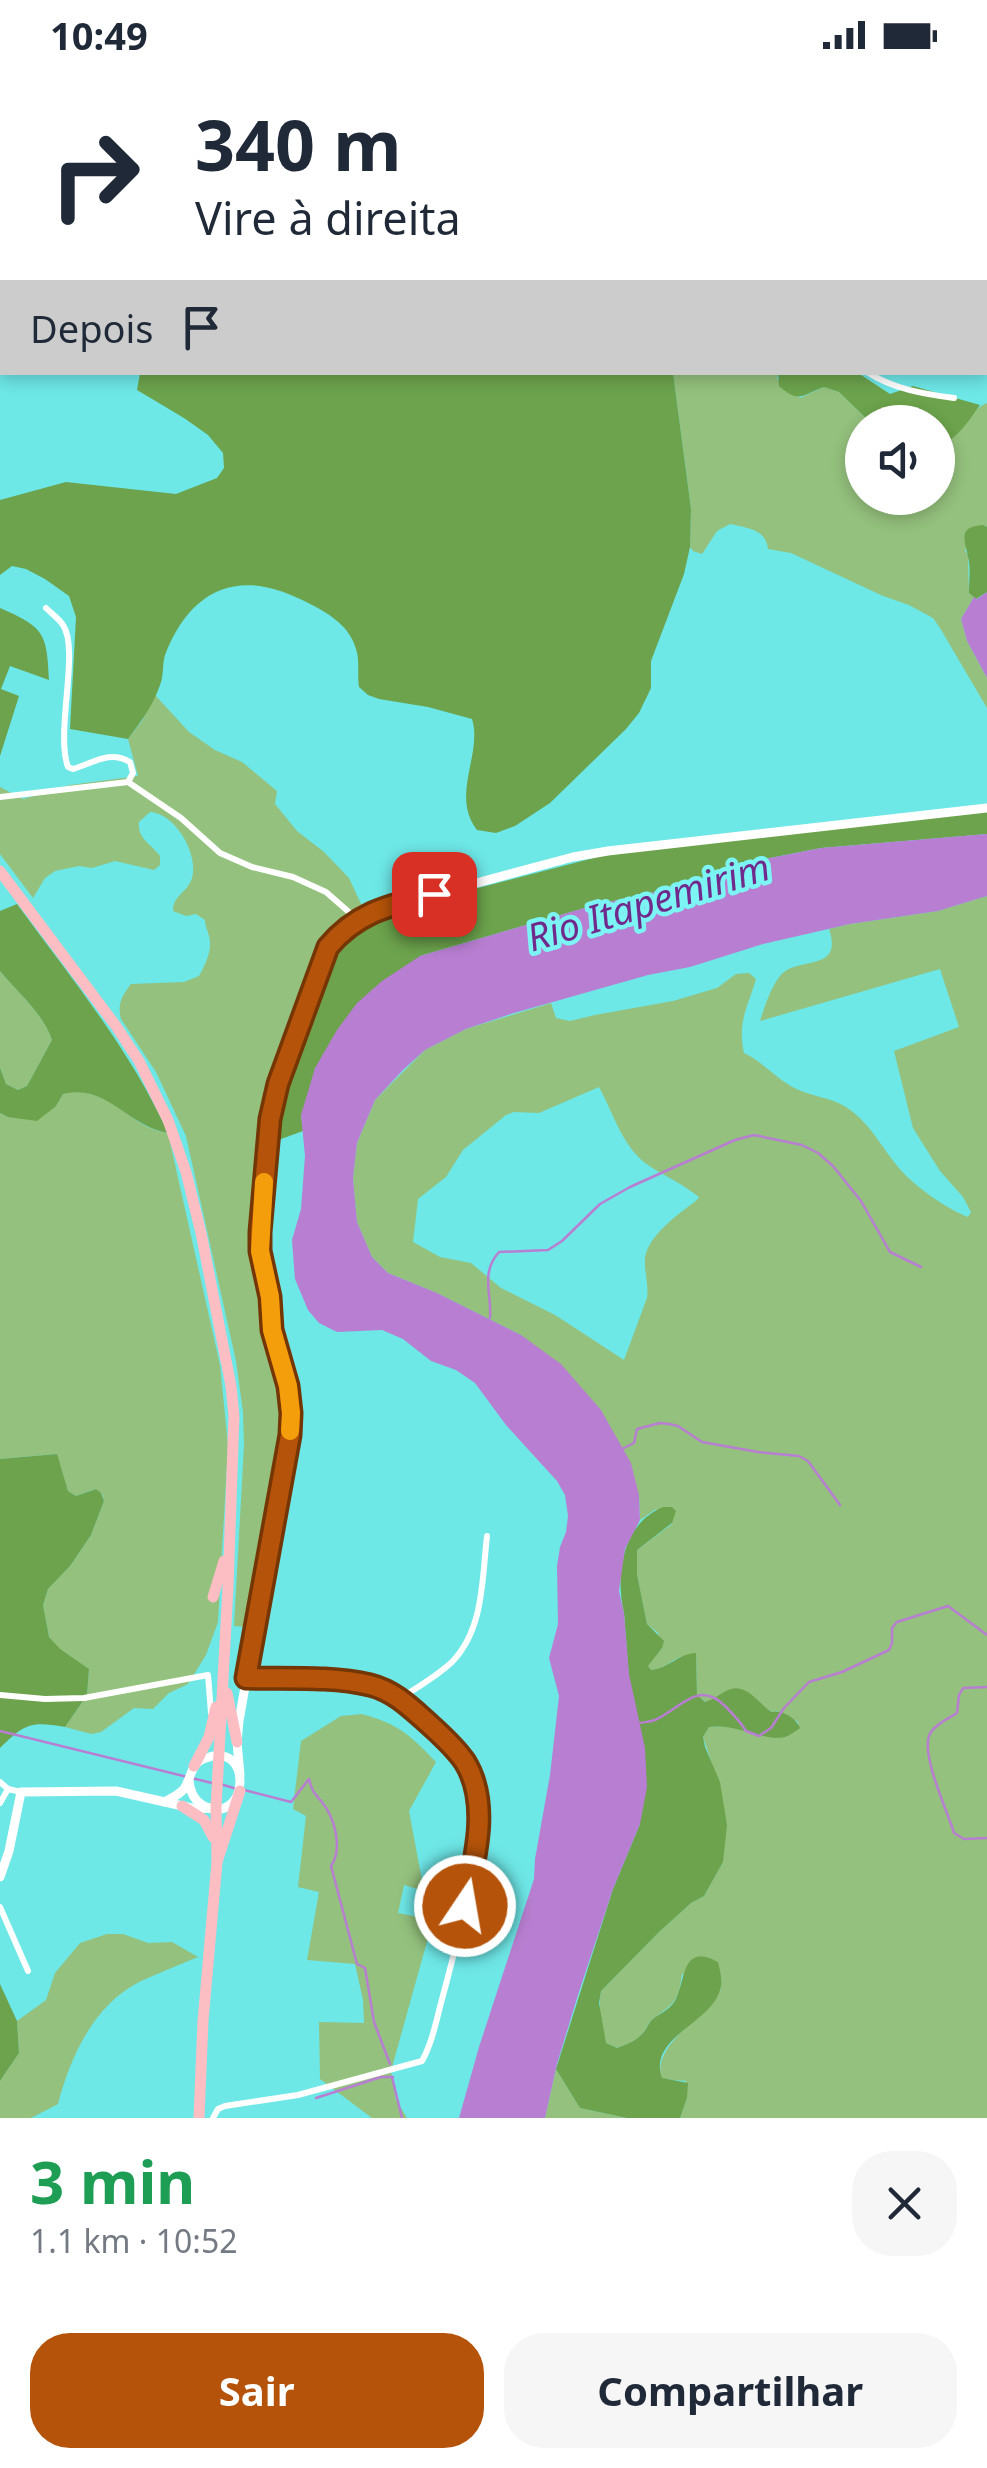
<!DOCTYPE html>
<html lang="pt">
<head>
<meta charset="utf-8">
<style>
	body { margin:0; font-family:"Noto Sans",sans-serif; background:#f6f6f7; color:#1f2937; height:100vh; display:flex; flex-direction:column; font-size:38px; white-space:nowrap }
	* { box-sizing:border-box; margin:0 }
	p { font-size:32px; color:#747a83 }
	.icon { flex:none; width:55px; height:55px; fill:none; stroke:currentColor; stroke-width:2; stroke-linecap:round; stroke-linejoin:round }
	.map { position:relative; height:2048px; overflow:hidden }
	.drawer { display:flex; flex-direction:column; background:#fff; flex:1 }
	.drawer>* { flex:none }
	.top-card { position:absolute; left:0px; top:0px; width:988px; height:305px; box-shadow:0 5px 15px #0003; background:#fff; color:#1f2937; overflow:hidden }
	.buttons { position:absolute; left:845px; top:335px; display:grid; gap:20px }
	.buttons a { display:grid; place-items:center; width:110px; height:110px; border-radius:50%; background:#fff; box-shadow:0 5px 15px #0003; font-size:50px }
	.pin { position:absolute; display:grid; place-items:center; width:85px; height:85px; color:#fff; margin:-42px; border-radius:20px; box-shadow:0 5px 15px #0006 }
	.me { position:absolute; width:110px; margin:-55px; rotate:12deg; stroke-linejoin:round; filter:drop-shadow(0 0 8px #0008) }
	.turn { display:flex; align-items:center; gap:35px; height:210px; padding:0 30px; font-size:45px }
	.turn .icon { width:130px; height:130px; stroke-width:2.5 }
	.turn b { display:block; font-size:70px; line-height:85px }
	.then { display:flex; align-items:center; height:95px; padding:0 30px; background:#0003; gap:20px; font-size:38px }
	.round { display:grid; place-items:center; flex:none; width:105px; height:105px; border-radius:40px; background:#f6f6f7 }
	.headline { display:flex; align-items:center; justify-content:space-between; height:170px; padding:0 30px }
	h1 { font-size:60px; font-weight:700; line-height:75px; color:#1e9e55 }
	.cta { display:flex; gap:20px; margin-top:auto; padding:20px 30px }
	.cta a { flex:1; height:115px; border-radius:40px; background:#b45309; color:#fff; font-size:40px; font-weight:700; line-height:115px; text-align:center }
	.cta a+a { background:#f6f6f7; color:#1f2937 }
	.status { display:flex; justify-content:space-between; align-items:center; height:70px; padding:0 50px; background:#fff; direction:ltr }
	.status svg { height:28px; fill:currentColor }
	.map>svg:first-child { display:block }
	.green { fill:#94c17d; fill-rule:evenodd }
	.forest { fill:#6ca34c }
	.water { fill:#b87ed1 }
	.lines { fill:none; stroke-linecap:round; stroke-linejoin:round }
	.stream { stroke:#b87ed1; stroke-width:2.5 }
	.minor { stroke:#fff; stroke-width:6 }
	.tertiary { stroke:#fff; stroke-width:9 }
	.trunk { stroke:#fcbec2; stroke-width:11 }
	.route-casing { stroke:#753606; stroke-width:25 }
	.route { stroke:#b45309; stroke-width:18 }
	.slow { stroke:#f59e0b; stroke-width:18 }
	.labels { text-anchor:middle; dominant-baseline:central; stroke-width:9; stroke-linejoin:round; paint-order:stroke }
	.water-label { font-size:38px; font-style:italic; fill:#712a8c; stroke:#7cf4f4 }
</style>
</head>
<body>
<div class="status"><b>10:49</b><svg viewBox="0 0 49 12"><path d="M0 12V9h3v3zM5 12V6h3v6zM10 12V3h3v9zM15 12V0h3v12zM26 1h20v11H26zM47 4h2v5h-2z"/></svg></div>
<div class="map">
<svg width="987" height="2048" viewBox="0 0 987 2048">
	<rect width="100%" height="100%" fill="#6ee7e7"/>
	<g class="green">
		<path d="M673 303H778L777 309 800 328 824 317 839 322 870 352H862V428H938V377C962 366 969 340 987 333V457L983 455 965 480 968 486 969 523 974 527 961 549 967 571 987 608V638L940 558 933 548 909 535 883 526 791 483 768 479C766 459 747 458 730 454L717 461 702 484 693 481 690 477 691 438Z"/>
		<path d="M155 625 189 662 215 680 242 692 277 721 275 734 297 761 324 782 349 808 362 836 338 851 322 875 272 1023 261 1077 256 1132 257 1187 285 1320 286 1361 245 1557 234 1556 244 1376 243 1342 236 1291 186 1066 156 1002 121 949C117 934 122 926 131 914L184 912 199 906C205 895 213 880 209 866 208 861 205 856 205 850L196 844 186 846 173 841C173 825 188 822 192 808 199 784 175 743 150 742L139 752C137 768 151 774 160 786V795L154 800 115 791 92 798 79 796 55 801 45 808 33 828 0 784V717L23 729 70 715 138 706 128 669 142 651Z"/>
		<path d="M987 826V2048H680L687 2028 686 2011 662 2009C650 1975 706 1947 721 1919L682 1904C678 1933 675 1932 653 1949 648 1953 648 1956 644 1962 636 1971 628 1974 617 1978L606 1973C601 1957 598 1937 601 1921L659 1862 691 1833 704 1826 723 1792 712 1694 703 1667 709 1657 731 1656 765 1666 799 1659 798 1652 777 1641 773 1642 728 1620 719 1627 706 1632 697 1626 696 1583C690 1585 681 1586 676 1589 667 1594 662 1599 651 1600L647 1595 662 1578 658 1563 647 1554 637 1504V1480L672 1454 656 1439 640 1450 639 1425 521 1265 437 1223 388 1203 372 1187 357 1152 353 1108 357 1073 375 1030 425 980 466 959 551 933 556 948 570 951 595 945 673 931 717 918 736 904 749 903 756 909C748 937 737 952 744 983 761 991 773 1005 789 1015 810 1028 834 1026 853 1042 872 1057 883 1079 898 1097 914 1116 945 1138 968 1147L971 1142 963 1127 940 1101 913 1058 894 981 959 957 940 899 760 951C765 936 770 919 780 906 796 885 844 904 829 859L850 854 938 841ZM599 1017C614 1044 623 1080 651 1097 667 1107 684 1115 699 1127L697 1130C680 1143 648 1165 645 1188 644 1202 649 1214 647 1228L624 1290 555 1245 501 1218 471 1193 440 1187 413 1172 418 1129 446 1107 463 1080 506 1045 514 1042 539 1043Z"/>
		<path d="M0 901C18 923 43 943 52 970L27 1016 18 1020 6 1014 0 998Z"/>
		<path d="M75 1021C87 1023 98 1025 108 1031 131 1043 140 1059 168 1063L220 1295 228 1375 218 1552 206 1585 188 1614 169 1623 153 1639 134 1638 101 1662 91 1664 65 1657 87 1625 89 1599 59 1579 49 1567 43 1535 48 1519 70 1496 91 1465 104 1431 102 1424 95 1419 76 1426 68 1421 56 1384 0 1389V1043L8 1047 56 1036 63 1024Z"/>
		<path d="M362 1644C400 1655 409 1664 436 1692L409 1741 424 1821 404 1815 398 1843 433 1850 391 2001 396 2030 407 2048H372L320 2009 319 1952 364 1953 363 1930 355 1894 307 1890 319 1822 298 1817 306 1746 293 1739 301 1671 341 1646Z"/>
		<path d="M107 1864H123L148 1873 172 1872 198 1887C179 1895 158 1903 139 1912 94 1935 70 1987 58 2034L31 2048H0V2011L19 1983 17 1951 46 1930 55 1903 80 1873Z"/>
		<path d="M556 1999 580 2038 627 2048H545Z"/>
	</g>
	<g class="forest">
		<path d="M140 303H673L691 439 690 477 684 504 651 591V618L639 643 626 659 550 733 515 756 496 763 477 760C450 725 483 684 472 649L428 637 379 629 368 625 359 617C357 605 360 590 356 579 349 553 323 540 300 529 237 498 190 520 165 585 162 595 164 606 160 615 154 634 140 653 128 669L70 659 76 547 69 526 45 509 26 499 12 496 0 505V430L66 412 176 424 217 408 224 398 223 383 208 365 184 348 137 320Z"/>
		<path d="M778 303H858L890 324 913 316 980 335C968 352 957 369 938 377V352H870L839 322 824 317C801 325 800 334 779 316Z"/>
		<path d="M983 455 987 457V522L976 529 969 523C969 512 971 498 968 487 965 469 957 457 983 455Z"/>
		<path d="M0 538C44 557 47 563 49 610L10 596 1 619 19 626 0 686Z"/>
		<path d="M987 739V764L821 778 770 788 705 811 595 835 420 886 301 1045 303 1061 273 1072 283 1027 333 879 344 862 366 847 613 783Z"/>
		<path d="M17 834C71 908 130 979 168 1063 127 1056 107 1013 63 1024L56 1036 37 1051 8 1047 0 1043V998L6 1014 18 1020 27 1016 52 970C43 943 18 923 0 901V841Z"/>
		<path d="M57 1384 68 1421 76 1426 96 1419 101 1423 104 1431 91 1465 70 1496 48 1519 43 1535 49 1567 60 1579 89 1599 87 1625 65 1657C30 1651 25 1654 0 1678V1389Z"/>
		<path d="M663 1437H672L676 1441 672 1453 637 1480V1504L647 1554 664 1571 662 1578 648 1596 651 1600C670 1598 677 1584 696 1583L697 1625 705 1632C714 1629 720 1624 728 1620 747 1612 759 1635 772 1642 782 1639 797 1649 800 1658 798 1660 788 1666 785 1667 763 1672 737 1653 709 1657L703 1667 705 1677 720 1712 727 1755 723 1792 704 1826 691 1833 659 1862 601 1921 599 1933 606 1973 617 1978C628 1974 636 1971 644 1962 647 1958 649 1952 653 1949 662 1942 670 1940 676 1929 686 1908 682 1873 718 1892 720 1900 722 1908 721 1916 715 1953 647 1966 662 2008L688 2013 687 2028 680 2048H627L580 2038 556 1999 613 1819 640 1754 624 1543C615 1504 622 1454 663 1437Z"/>
		<path d="M0 1914 17 1951 19 1983 0 2011Z"/>
	</g>
	<g class="water">
		<path d="M987 522V608L967 571 961 549 974 527 977 529Z"/>
		<path d="M987 764V826L938 841 850 854 763 874 690 897 648 905 514 943 466 959 425 980 403 1000 375 1030 357 1073 353 1108 357 1152 372 1187 388 1203 437 1223 521 1265 561 1294 601 1340 631 1393 639 1425 640 1450 625 1479 619 1521 624 1543 629 1604 645 1678 647 1717 640 1754 613 1819 578 1925 557 1994 545 2048H459L479 1977 534 1809 535 1789 550 1705 559 1626 549 1588 558 1554 557 1496 560 1477 566 1462 568 1446 565 1425 557 1411 506 1355 475 1313 456 1300 431 1291 403 1269 382 1260 337 1262 319 1253 308 1240 295 1209 292 1170 301 1139 305 1086 301 1045 315 998 337 960 357 933 382 911 420 886 595 835 705 811 770 788 821 778Z"/>
	</g>
	<g class="lines">
		<g class="stream">
			<path d="M490 1248C492 1224 480 1203 499 1182L548 1180 562 1171 600 1134 630 1117 735 1070 754 1065 802 1075 818 1083 833 1096 861 1131 890 1182 921 1197"/>
			<path d="M622 1379 634 1373 637 1359 660 1353 669 1354 678 1356 702 1372 758 1382 799 1386 808 1391 840 1435"/>
			<path d="M987 1617 963 1618 959 1625 957 1643C949 1648 937 1653 931 1662 918 1680 948 1742 954 1763L964 1769 987 1768"/>
			<path d="M639 1653C642 1653 652 1651 655 1650 680 1639 698 1609 725 1636 733 1644 740 1651 746 1661L759 1666 771 1658 784 1638 809 1612 842 1602 889 1580 892 1573V1558L897 1552 948 1536 987 1565"/>
			<path d="M0 1661 212 1713"/>
			<path d="M220 1714 237 1719"/>
			<path d="M244 1720 291 1732 309 1709C312 1721 314 1723 321 1731 335 1747 343 1779 331 1796L357 1894 365 1898 374 1952 390 1994"/>
			<path d="M392 2007 402 2048"/>
			<path d="M316 2028 381 2007H393"/>
		</g>
		<g class="minor">
			<path d="M72 0 77 2"/>
			<path d="M363 0 379 2"/>
			<path d="M932 0 935 2"/>
			<path d="M966 0V2"/>
			<path d="M21 2 22 0"/>
			<path d="M341 2 348 0"/>
			<path d="M498 2 501 0"/>
			<path d="M563 2 565 0"/>
			<path d="M635 2 637 0"/>
			<path d="M703 2V0"/>
			<path d="M748 2 749 0"/>
			<path d="M790 2 792 0"/>
			<path d="M886 2 887 0"/>
			<path d="M985 76 987 72"/>
			<path d="M985 96 987 98"/>
			<path d="M985 149 987 150"/>
			<path d="M985 180 987 181"/>
			<path d="M985 222 987 223"/>
			<path d="M985 261H987"/>
			<path d="M985 301H987"/>
			<path d="M867 302C893 319 924 324 954 328"/>
			<path d="M128 712 181 748 220 783 252 797 293 807 326 822 358 850"/>
			<path d="M0 727 128 712 133 703 130 692C109 680 94 693 73 699L68 697C55 662 80 580 63 555 59 549 51 543 46 538"/>
			<path d="M0 1625 45 1629 84 1628 208 1605 211 1643"/>
			<path d="M401 1628C418 1617 437 1606 452 1592 484 1559 482 1509 487 1466"/>
			<path d="M0 1712 8 1719 21 1722"/>
			<path d="M0 1733 8 1719"/>
			<path d="M0 1837 28 1901"/>
			<path d="M213 2048 218 2039 225 2036 298 2025 422 1991C432 1973 436 1952 441 1933 449 1903 457 1874 463 1844 473 1799 492 1738 467 1695 458 1679 444 1668 431 1656 414 1640 398 1624 375 1617 342 1606 283 1609 246 1608"/>
		</g>
		<g class="tertiary">
			<path d="M240 1705 237 1672 239 1651 289 1365C292 1327 283 1300 274 1264 270 1251 271 1238 269 1225 265 1204 260 1184 260 1162L270 1049 278 1014 329 877 341 861 380 839 573 787 608 781 987 738"/>
			<path d="M164 1732C172 1728 179 1725 184 1719 192 1707 190 1693 206 1688 254 1670 249 1757 204 1736 194 1731 190 1721 189 1710"/>
			<path d="M0 1807 9 1781 21 1722 116 1721 196 1739 211 1738"/>
		</g>
		<g class="trunk">
			<path d="M0 801 116 956 139 991 168 1050 175 1070 186 1102 201 1163 231 1316 234 1346 228 1517 216 1738 217 1792"/>
			<path d="M213 1527 224 1491"/>
			<path d="M227 1623 237 1672"/>
			<path d="M194 1696 209 1667 216 1637"/>
			<path d="M182 1736 204 1750 213 1767"/>
			<path d="M199 2048 203 1951 217 1792 240 1721"/>
		</g>
	</g>
	<g class="lines">
		<defs>
			<path id="route" d="M434 824C392 835 358 841 328 877L278 1014 270 1049 260 1162V1181L270 1227 272 1260 288 1316 291 1343 290 1365 246 1608C287 1609 331 1606 370 1615 394 1621 410 1637 428 1653 441 1665 455 1677 465 1692 491 1734 474 1792 465 1836"/>
		</defs>
		<use href="#route" class="route-casing"/>
		<use href="#route" class="route"/>
		<path class="slow" d="M264 1112 260 1181 270 1227 272 1260 288 1316 291 1343 290 1361"/>
	</g>
	<g class="labels">
		<g class="water-label">
			<text transform="translate(648 831) rotate(-17)">Rio Itapemirim</text>
		</g>
	</g>
</svg>
<div class="buttons">
<a><svg class="icon" aria-label="sound" viewBox="0 0 24 24"><path d="M4 9h4l5-4v14l-5-4H4zM17 9q2 3 0 6"/></svg></a>
</div>
<div class="pin" style="left:434px;top:824px;background:#d93025"><svg class="icon" aria-label="arrive" viewBox="0 0 24 24"><path d="M6 21V4h12l-3 4 3 4H6"/></svg></div>
<svg class="me" style="left:465px;top:1836px" viewBox="-20 -20 40 40"><circle r="17" fill="#b45309" stroke="#fff" stroke-width="3"/><path d="M0-11L8 9 0 5-8 9z" fill="#fff"/></svg>
<div class="top-card">
<div class="turn"><svg class="icon" aria-label="right" viewBox="0 0 24 24"><path d="M7 20v-9h11M14 6l5 5-5 5"/></svg><div><b>340 m</b>Vire à direita</div></div>
<div class="then">Depois<svg class="icon" aria-label="arrive" viewBox="0 0 24 24"><path d="M6 21V4h12l-3 4 3 4H6"/></svg></div>
</div>
</div>
<section class="drawer">
<div class="headline"><div><h1>3 min</h1><p>1.1 km · 10:52</p></div><a class="round"><svg class="icon" aria-label="close" viewBox="0 0 24 24"><path d="M6 6l12 12M18 6L6 18"/></svg></a></div>
<div class="cta"><a>Sair</a><a>Compartilhar</a></div>
</section>
</body>
</html>
